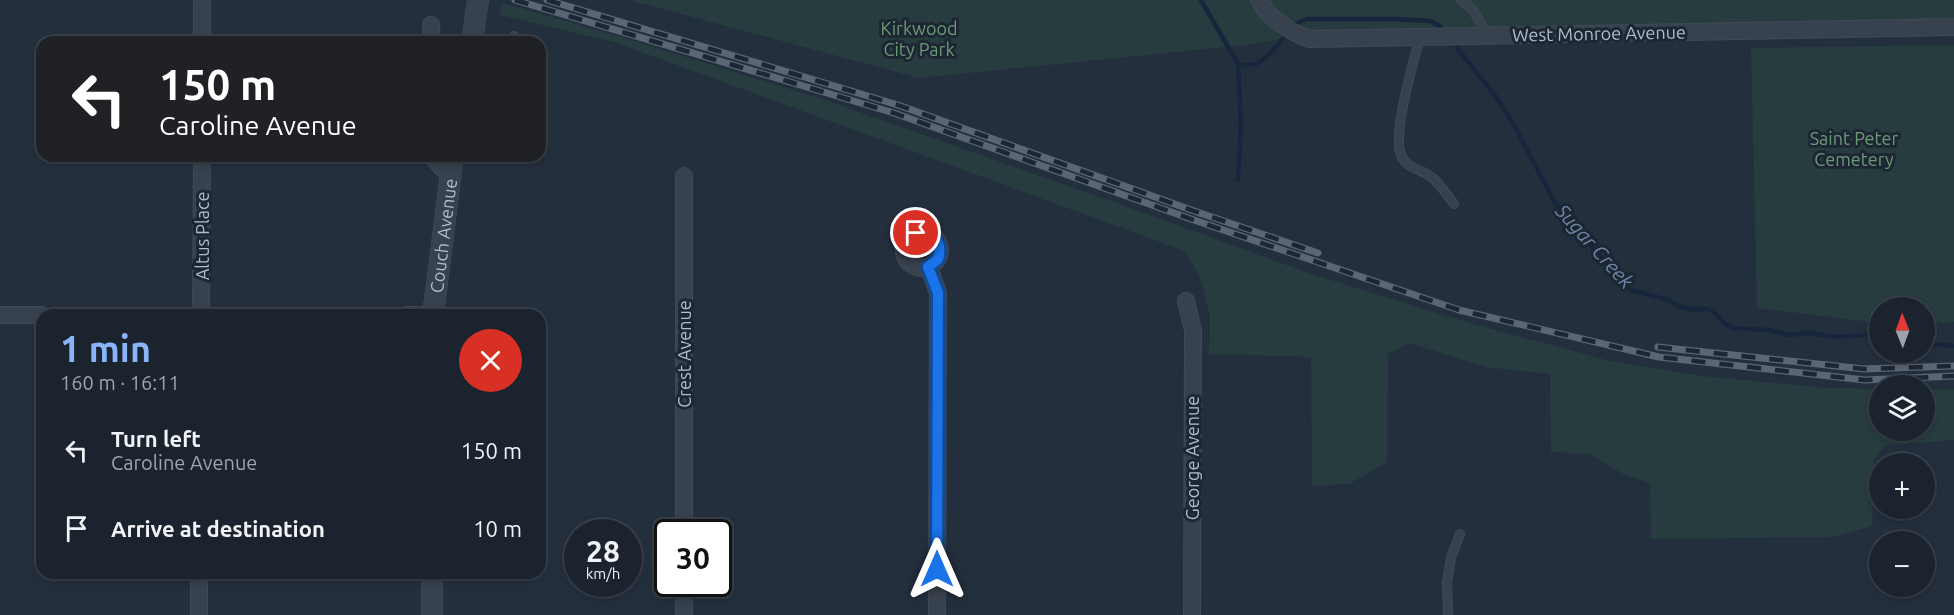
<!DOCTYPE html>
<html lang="en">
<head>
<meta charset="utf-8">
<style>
	body { margin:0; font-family:Ubuntu,sans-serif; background:#282f3a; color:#f1f3f6; height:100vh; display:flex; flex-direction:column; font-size:22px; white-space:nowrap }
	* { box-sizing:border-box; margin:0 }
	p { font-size:20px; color:#a0a4aa }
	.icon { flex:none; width:33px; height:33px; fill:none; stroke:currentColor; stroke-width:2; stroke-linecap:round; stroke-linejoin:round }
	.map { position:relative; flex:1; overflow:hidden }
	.details { position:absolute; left:36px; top:309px; width:510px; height:270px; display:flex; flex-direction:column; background:#1b232e; border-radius:18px; box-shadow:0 3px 9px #0003,0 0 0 2px #39404a }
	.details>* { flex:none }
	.top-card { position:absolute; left:36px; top:36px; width:510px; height:126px; border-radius:18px; box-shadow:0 3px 9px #0003,0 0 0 2px #39404a; background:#202124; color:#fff; overflow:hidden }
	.needle { width:39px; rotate:359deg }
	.fabs { position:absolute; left:1869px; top:297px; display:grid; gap:12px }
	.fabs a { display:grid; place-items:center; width:66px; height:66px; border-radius:50%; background:#1b232e; box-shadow:0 3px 9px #0003,0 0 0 2px #39404a; font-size:30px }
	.speed { position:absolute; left:564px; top:519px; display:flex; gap:12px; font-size:30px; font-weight:700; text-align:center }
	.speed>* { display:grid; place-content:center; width:78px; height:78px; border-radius:50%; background:#1b232e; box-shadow:0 3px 9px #0003,0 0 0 2px #39404a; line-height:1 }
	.speed small { font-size:15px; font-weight:400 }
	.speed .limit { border:3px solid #111; border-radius:9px; background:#fff; color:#111 }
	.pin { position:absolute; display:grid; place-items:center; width:51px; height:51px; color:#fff; margin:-26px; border:3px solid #fff; border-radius:50%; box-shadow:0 2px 6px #0007 }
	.me { position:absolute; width:66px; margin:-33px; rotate:0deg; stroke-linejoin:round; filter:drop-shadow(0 0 4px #0008) }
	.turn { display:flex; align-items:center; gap:21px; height:126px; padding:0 24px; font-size:27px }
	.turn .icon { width:78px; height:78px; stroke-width:2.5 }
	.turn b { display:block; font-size:42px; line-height:51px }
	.round { display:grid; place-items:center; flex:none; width:63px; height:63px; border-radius:32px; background:#282f3a }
	.summary { display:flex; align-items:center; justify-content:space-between; height:102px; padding:0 24px }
	h1 { font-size:36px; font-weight:700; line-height:45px; color:#8ab4f8 }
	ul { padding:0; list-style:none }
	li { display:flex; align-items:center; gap:18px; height:78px; padding:0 24px }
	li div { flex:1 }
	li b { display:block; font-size:22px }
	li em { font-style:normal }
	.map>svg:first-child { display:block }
	.green { fill:#263c3f }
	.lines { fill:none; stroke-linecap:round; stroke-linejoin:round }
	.stream { stroke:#17263c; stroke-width:4.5 }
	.service-casing { stroke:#414a57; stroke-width:10 }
	.minor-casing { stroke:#414a57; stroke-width:18 }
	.tertiary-casing { stroke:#414a57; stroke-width:22 }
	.service { stroke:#38414e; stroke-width:8 }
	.minor { stroke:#38414e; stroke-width:16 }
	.tertiary { stroke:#38414e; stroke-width:21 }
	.rail-casing { stroke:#5a6575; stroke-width:7 }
	.rail { stroke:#1d2633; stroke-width:4.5; stroke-dasharray:14; stroke-linecap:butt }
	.route-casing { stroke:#114b97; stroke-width:15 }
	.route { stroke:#1a73e8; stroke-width:10 }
	.labels { text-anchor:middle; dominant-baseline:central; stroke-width:6; stroke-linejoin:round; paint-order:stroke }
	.park-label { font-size:18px; fill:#6b9a76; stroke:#1d2633 }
	.street-label { font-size:18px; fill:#b4bcc9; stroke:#1d2633 }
	.water-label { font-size:20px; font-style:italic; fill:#6d86a8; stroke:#1d2633 }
</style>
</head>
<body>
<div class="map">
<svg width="1954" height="615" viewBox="0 0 1954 615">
	<rect width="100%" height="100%" fill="#242f3e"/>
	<g class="green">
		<path d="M629 0H1954V20L1317 34 1245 45 919 78Z"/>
		<path d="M503 3 628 39 825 100 1136 210 1311 274 1466 322 1610 361 1702 376 1827 388 1879 389 1880 430H1924L1925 390 1954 389V440L1884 446 1874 460 1872 526 1833 537 1651 539 1650 483 1623 474 1590 454 1551 452 1550 374 1486 367 1409 343 1388 354 1387 462 1349 484 1312 486 1311 357 1209 354 1210 316 1199 275 1185 251 614 42 499 15Z"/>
		<path d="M1954 45V322L1925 323 1924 308H1880L1879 323 1757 308 1751 48Z"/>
	</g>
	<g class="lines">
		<g class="stream">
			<path d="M1201 0 1238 64 1241 126 1238 180"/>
			<path d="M1291 26 1307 19H1393L1431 21 1441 27"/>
			<path d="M1457 48 1498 99 1514 125 1554 201 1622 284 1631 290 1668 300 1678 306 1690 309H1705L1713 311 1725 324 1733 328 1770 330 1789 335 1810 333 1835 337 1866 335 1880 337"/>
			<path d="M1238 64C1260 72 1275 48 1287 33"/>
			<path d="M1924 343 1954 346"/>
		</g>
		<defs>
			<g id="service">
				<path d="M1461 0 1472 9 1488 35"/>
				<path d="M1420 37C1414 61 1392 133 1401 155 1406 168 1420 169 1430 176 1439 182 1447 195 1454 204"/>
				<path d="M512 42 514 36"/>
				<path d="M453 162 475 156"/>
				<path d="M1448 615 1447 582 1451 558 1460 534"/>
			</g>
			<g id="minor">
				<path d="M1259 0C1268 18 1290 32 1309 39L1954 27"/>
				<path d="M431 25 432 42"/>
				<path d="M202 42V3"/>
				<path d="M435 156V160L450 176"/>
				<path d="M684 176V532"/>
				<circle cx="922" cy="250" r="18"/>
				<path d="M929 267 938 293 937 615"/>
				<path d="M1186 301 1193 330 1192 615"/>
				<path d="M0 315H42"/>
				<path d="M201 315 202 156"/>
				<path d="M406 315H433"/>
				<path d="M684 584V615"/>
				<path d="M199 615V573"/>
			</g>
			<g id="tertiary">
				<path d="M472 42 478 0"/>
				<path id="s1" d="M433 315 453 156"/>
				<path d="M432 615V573"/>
			</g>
		</defs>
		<use href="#service" class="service-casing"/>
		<use href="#minor" class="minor-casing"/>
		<use href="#tertiary" class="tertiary-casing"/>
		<use href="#service" class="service"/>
		<use href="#minor" class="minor"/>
		<use href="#tertiary" class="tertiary"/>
		<defs>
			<g id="rail">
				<path d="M515 0 894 113 1191 219 1459 310 1659 357 1865 380 1954 376"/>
				<path d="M547 0 898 105 1194 211 1318 253"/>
				<path d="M1658 347 1864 369 1954 366"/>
			</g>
		</defs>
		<use href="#rail" class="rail-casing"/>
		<use href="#rail" class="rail"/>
	</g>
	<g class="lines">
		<defs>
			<path id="route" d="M916 233C933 230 943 243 938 259L928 267 938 293 937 569"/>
		</defs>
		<use href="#route" class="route-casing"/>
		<use href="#route" class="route"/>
	</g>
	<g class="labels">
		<g class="park-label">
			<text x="919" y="28">Kirkwood<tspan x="919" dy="21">City Park</tspan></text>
			<text x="1854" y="138">Saint Peter<tspan x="1854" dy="21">Cemetery</tspan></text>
		</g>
		<g class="street-label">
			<text transform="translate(1599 33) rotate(-1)">West Monroe Avenue</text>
			<text stroke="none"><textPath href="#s1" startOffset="80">Couch Avenue</textPath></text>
			<text transform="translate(202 236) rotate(-90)">Altus Place</text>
			<text transform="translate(684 354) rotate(-90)">Crest Avenue</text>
			<text transform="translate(1192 458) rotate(-90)">George Avenue</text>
		</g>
		<g class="water-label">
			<text transform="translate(1595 246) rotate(48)">Sugar Creek</text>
		</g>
	</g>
</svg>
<div class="fabs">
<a><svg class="needle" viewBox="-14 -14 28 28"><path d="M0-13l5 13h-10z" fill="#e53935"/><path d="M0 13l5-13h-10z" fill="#a0a4aa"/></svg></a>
<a><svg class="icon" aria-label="layers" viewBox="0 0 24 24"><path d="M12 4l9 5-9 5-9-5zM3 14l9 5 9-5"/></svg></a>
<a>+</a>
<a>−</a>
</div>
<div class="speed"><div>28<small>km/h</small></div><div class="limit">30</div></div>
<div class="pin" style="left:916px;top:233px;background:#d93025"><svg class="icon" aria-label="arrive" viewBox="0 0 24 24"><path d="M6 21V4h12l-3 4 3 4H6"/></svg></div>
<svg class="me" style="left:937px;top:569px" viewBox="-20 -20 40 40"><path d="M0-17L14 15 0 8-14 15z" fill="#1a73e8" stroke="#fff" stroke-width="4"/></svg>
<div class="top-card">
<div class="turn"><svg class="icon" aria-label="left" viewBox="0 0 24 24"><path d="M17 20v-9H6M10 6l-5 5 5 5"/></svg><div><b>150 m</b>Caroline Avenue</div></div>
</div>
<section class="details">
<div class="summary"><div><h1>1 min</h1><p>160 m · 16:11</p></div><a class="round" style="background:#d93025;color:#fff"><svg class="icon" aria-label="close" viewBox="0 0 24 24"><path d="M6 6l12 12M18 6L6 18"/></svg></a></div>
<ul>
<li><svg class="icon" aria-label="left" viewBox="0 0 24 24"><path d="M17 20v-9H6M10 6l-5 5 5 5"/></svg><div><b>Turn left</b><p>Caroline Avenue</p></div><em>150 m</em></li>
<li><svg class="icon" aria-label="arrive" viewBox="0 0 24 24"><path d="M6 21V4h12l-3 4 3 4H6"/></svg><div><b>Arrive at destination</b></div><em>10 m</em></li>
</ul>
</section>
</div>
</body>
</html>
